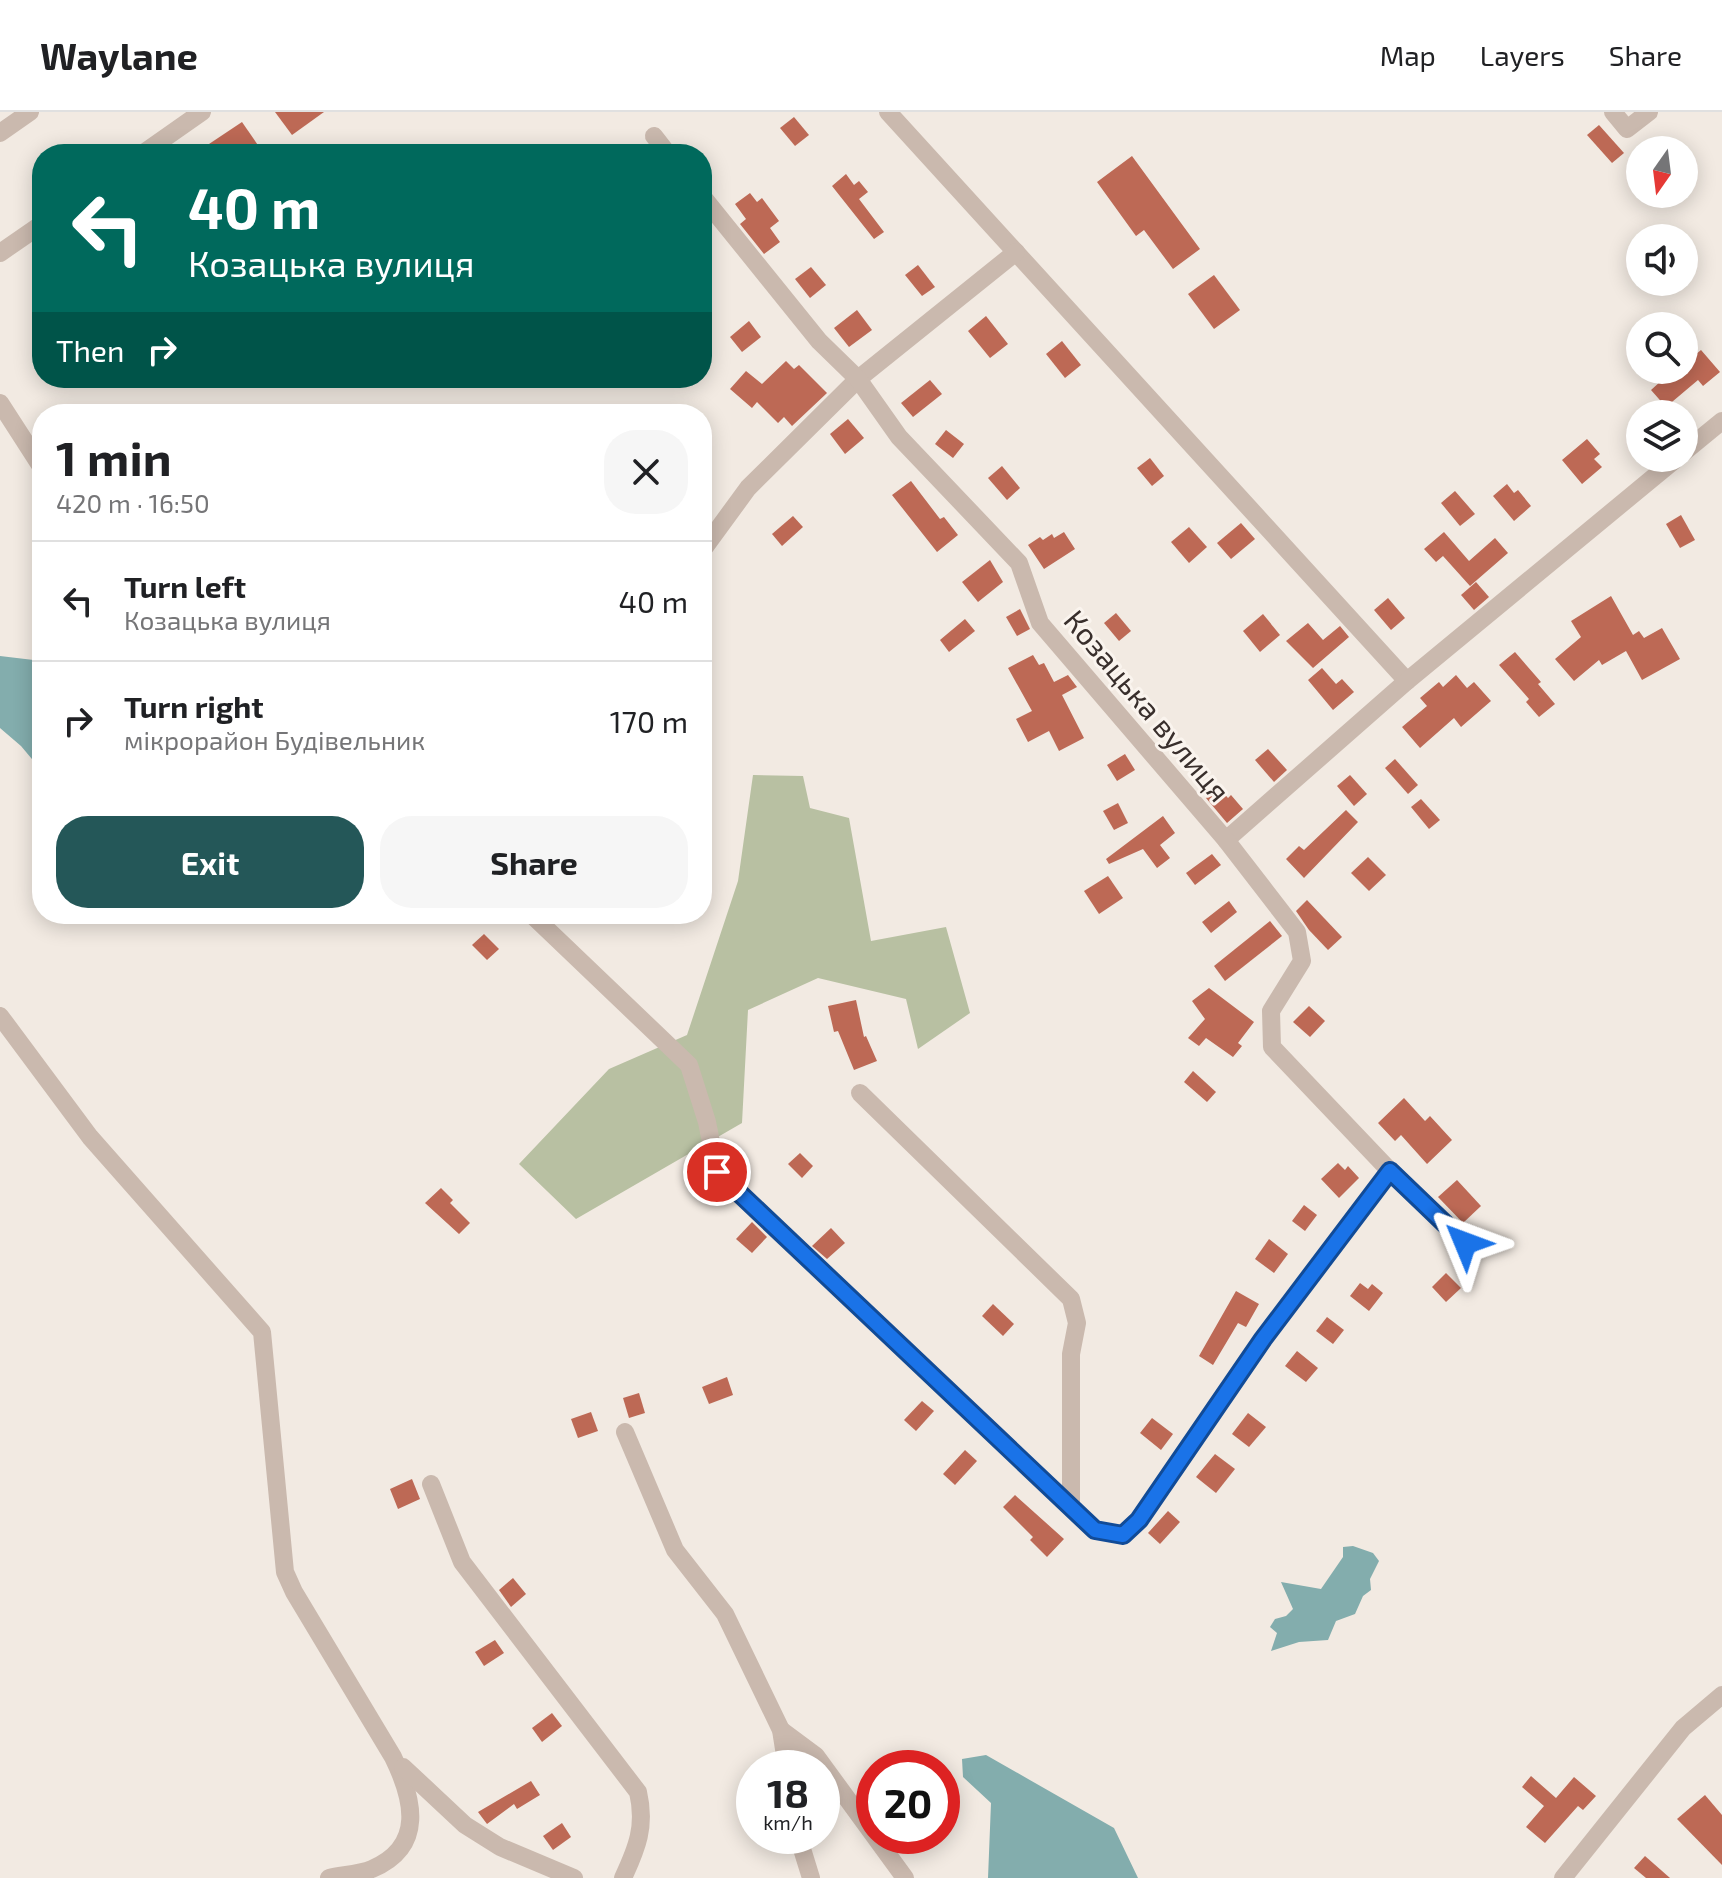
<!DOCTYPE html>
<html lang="en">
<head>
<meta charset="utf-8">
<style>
	body { margin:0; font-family:"Exo 2",sans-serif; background:#f6f6f6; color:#202124; height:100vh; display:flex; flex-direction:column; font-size:30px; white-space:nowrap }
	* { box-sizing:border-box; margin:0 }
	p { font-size:26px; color:#757577 }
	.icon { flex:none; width:44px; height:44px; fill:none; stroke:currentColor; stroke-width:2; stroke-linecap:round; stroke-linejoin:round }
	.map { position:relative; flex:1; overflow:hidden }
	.sheet { position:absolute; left:32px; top:292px; width:680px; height:520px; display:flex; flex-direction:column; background:#fff; border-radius:32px; box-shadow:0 4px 20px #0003 }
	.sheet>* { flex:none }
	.hud { position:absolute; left:32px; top:32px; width:680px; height:244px; border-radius:32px; box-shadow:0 4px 20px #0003; background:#00695c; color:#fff; overflow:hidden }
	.needle { width:52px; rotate:194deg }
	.buttons { position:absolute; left:1626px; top:24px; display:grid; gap:16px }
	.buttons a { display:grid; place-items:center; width:72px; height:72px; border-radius:50%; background:#fff; box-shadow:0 4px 20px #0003; font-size:40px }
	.speed { position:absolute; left:736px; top:1638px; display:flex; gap:16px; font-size:40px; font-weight:700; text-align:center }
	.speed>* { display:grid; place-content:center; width:104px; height:104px; border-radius:50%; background:#fff; box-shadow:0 4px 20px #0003; line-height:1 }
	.speed small { font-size:20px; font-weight:400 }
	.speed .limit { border:12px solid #d22; background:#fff; color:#111 }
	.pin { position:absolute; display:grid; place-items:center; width:68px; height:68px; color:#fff; margin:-34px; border:4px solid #fff; border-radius:50%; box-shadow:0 2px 8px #0007 }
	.me { position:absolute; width:88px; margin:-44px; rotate:314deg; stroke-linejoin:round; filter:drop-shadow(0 0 6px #0008) }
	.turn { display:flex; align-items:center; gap:28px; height:168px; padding:0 24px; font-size:36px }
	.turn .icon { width:104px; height:104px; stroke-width:2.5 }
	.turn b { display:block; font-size:56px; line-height:68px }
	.then { display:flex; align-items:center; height:76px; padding:0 24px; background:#0003; gap:16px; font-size:30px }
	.round { display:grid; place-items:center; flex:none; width:84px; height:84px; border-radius:32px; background:#f6f6f6 }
	.head { display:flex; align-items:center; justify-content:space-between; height:136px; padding:0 24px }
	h1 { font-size:48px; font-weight:700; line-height:60px }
	.button { display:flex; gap:16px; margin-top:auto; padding:16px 24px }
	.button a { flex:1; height:92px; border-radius:32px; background:#245758; color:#fff; font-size:32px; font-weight:700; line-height:92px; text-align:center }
	.button a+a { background:#f6f6f6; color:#202124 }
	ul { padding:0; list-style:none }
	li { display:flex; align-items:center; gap:24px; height:120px; padding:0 24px; border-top:2px solid #e0e0e0 }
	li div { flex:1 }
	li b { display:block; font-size:30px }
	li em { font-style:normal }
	header { display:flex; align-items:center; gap:48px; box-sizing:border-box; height:112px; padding:0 40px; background:#fff; border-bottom:2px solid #e0e0e0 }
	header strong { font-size:38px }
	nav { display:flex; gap:44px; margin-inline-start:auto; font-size:28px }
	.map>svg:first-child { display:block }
	.green { fill:#b8c0a2 }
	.water { fill:#83adad }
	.building { fill:#bd6955 }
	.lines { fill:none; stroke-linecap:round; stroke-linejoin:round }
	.minor { stroke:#cab9ae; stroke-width:18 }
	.route-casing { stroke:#114b97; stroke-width:20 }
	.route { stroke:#1a73e8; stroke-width:14 }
	.labels { text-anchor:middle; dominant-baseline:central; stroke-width:6; stroke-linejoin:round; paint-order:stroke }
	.street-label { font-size:30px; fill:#392f2c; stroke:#faf4ee }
</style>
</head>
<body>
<header>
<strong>Waylane</strong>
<nav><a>Map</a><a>Layers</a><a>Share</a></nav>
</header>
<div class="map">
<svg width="1722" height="1766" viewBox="0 0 1722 1766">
	<rect width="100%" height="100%" fill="#f2eae2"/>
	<path class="green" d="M753 663 803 664 810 696 849 706 871 829 946 815 970 901 918 937 906 887 818 866 748 898 742 1011 576 1107 519 1052 609 957 687 923 738 769Z"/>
	<g class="water">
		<path d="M0 544 42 549V659L21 634 0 616Z"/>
		<path d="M1353 1434 1373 1441 1379 1449 1370 1467 1371 1478 1363 1484 1355 1502 1336 1509 1328 1528 1299 1530 1271 1539 1277 1521 1270 1515 1275 1507 1286 1504 1293 1497 1281 1470 1321 1477 1343 1445V1435Z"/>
		<path d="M986 1643 1114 1716 1138 1766H988L991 1691 963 1665 962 1647Z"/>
	</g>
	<g class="building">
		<path d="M275 0H324L292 23Z"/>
		<path d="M794 5 809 23 795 34 780 16Z"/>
		<path d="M242 10 264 42H194Z"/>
		<path d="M1599 13 1624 41 1612 51 1587 23Z"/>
		<path d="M1132 44 1200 137 1173 157 1144 118 1136 124 1097 70Z"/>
		<path d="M846 62 854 73 859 69 868 80 859 87 884 120 874 127 832 74Z"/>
		<path d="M750 81 757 90 762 86 779 109 770 116 780 130 764 142 740 112 746 107 735 92Z"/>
		<path d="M918 153 935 175 922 184 905 163Z"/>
		<path d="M811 155 826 173 810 186 795 167Z"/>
		<path d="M1214 163 1240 198 1214 217 1188 182Z"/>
		<path d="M857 198 872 218 849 235 834 216Z"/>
		<path d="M986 204 1008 232 990 246 968 219Z"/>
		<path d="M749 209 761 225 742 240 730 225Z"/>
		<path d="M1062 229 1081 253 1065 266 1046 242Z"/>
		<path d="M1701 238 1720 260 1703 274 1698 268 1666 295 1651 278 1671 260 1673 262 1677 258H1684V252Z"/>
		<path d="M786 249 794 257 799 253 827 281 792 314 784 305 778 311 757 290 752 296 730 277 746 259 762 272Z"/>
		<path d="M930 268 942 282 913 305 901 291Z"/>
		<path d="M848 307 864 326 845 342 830 322Z"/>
		<path d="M946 318 964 332 953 346 935 332Z"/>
		<path d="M1587 327 1600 342 1594 347 1602 355 1582 372 1562 348Z"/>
		<path d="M1150 346 1164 364 1152 374 1137 356Z"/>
		<path d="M1002 354 1020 376 1007 388 988 366Z"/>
		<path d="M911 369 940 407 944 405 958 423 937 440 892 383Z"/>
		<path d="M1507 372 1514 381 1518 378 1531 394 1514 409 1493 384Z"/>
		<path d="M1455 379 1475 402 1460 414 1441 391Z"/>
		<path d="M1681 403 1695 428 1680 436 1666 412Z"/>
		<path d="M793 404 803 415 782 434 772 422Z"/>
		<path d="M1241 411 1255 427 1231 447 1217 431Z"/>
		<path d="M1189 415 1207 435 1189 451 1171 430Z"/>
		<path d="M1064 420 1075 437 1044 457 1028 433 1040 425 1043 428 1052 422 1054 426Z"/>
		<path d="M1444 420 1469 449 1495 426 1508 441 1470 474 1443 444 1436 450 1424 437Z"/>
		<path d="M990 448 1003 470 978 490 962 470Z"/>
		<path d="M1476 470 1489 485 1474 498 1461 483Z"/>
		<path d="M1611 484 1633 523 1639 519 1644 526 1662 516 1680 547 1642 568 1626 539 1602 553 1599 548 1574 569 1555 547 1581 525 1571 509Z"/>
		<path d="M1388 486 1405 506 1391 518 1374 498Z"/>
		<path d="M1020 497 1030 517 1017 524 1006 505Z"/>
		<path d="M1116 501 1131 519 1119 529 1104 511Z"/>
		<path d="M1263 502 1280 523 1260 540 1243 519Z"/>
		<path d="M965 507 975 519 949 540 940 528Z"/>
		<path d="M1308 511 1323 528 1340 514 1349 525 1313 556 1286 529Z"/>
		<path d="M1515 540 1541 570 1538 572 1555 592 1539 605 1526 590 1529 587 1499 553Z"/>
		<path d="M1033 543 1039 553 1044 551 1054 570 1068 563 1077 575 1062 583 1084 626 1059 639 1049 619 1028 630 1016 607 1032 599 1008 556Z"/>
		<path d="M1322 556 1336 572 1342 567 1354 580 1333 598 1308 568Z"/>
		<path d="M1456 563 1467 576 1474 570 1491 589 1461 615 1454 606 1420 636 1402 615 1427 594 1420 586 1439 570 1443 575Z"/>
		<path d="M1268 637 1287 658 1274 670 1255 648Z"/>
		<path d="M1125 642 1135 658 1117 669 1107 653Z"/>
		<path d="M1395 647 1418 673 1408 682 1385 656Z"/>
		<path d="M1350 663 1367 682 1354 694 1337 674Z"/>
		<path d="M1219 676 1228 686 1231 683 1243 697 1227 711 1206 686Z"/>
		<path d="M1421 687 1440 708 1429 717 1411 695Z"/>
		<path d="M1118 691 1128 711 1114 718 1103 699Z"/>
		<path d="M1346 698 1358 710 1304 766 1286 747 1299 734 1304 738Z"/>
		<path d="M1163 704 1175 721 1160 733 1170 746 1157 756 1143 737 1109 752 1106 747Z"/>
		<path d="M1212 742 1221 753 1195 773 1186 761Z"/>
		<path d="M1368 745 1386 763 1369 779 1351 761Z"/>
		<path d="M1108 764 1123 786 1099 802 1084 779Z"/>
		<path d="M1307 788 1342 825 1328 838 1309 818 1296 799Z"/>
		<path d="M1229 789 1237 800 1211 821 1202 810Z"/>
		<path d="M1270 809 1282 824 1225 869 1214 854Z"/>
		<path d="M484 822 499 837 487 848 472 833Z"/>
		<path d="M1209 876 1254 910 1238 931 1242 934 1233 945 1206 926 1199 934 1188 926 1205 907 1192 889Z"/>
		<path d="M856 888 864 925 866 924 877 949 854 958 838 919 834 920 828 894Z"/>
		<path d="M1309 894 1325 909 1310 925 1293 910Z"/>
		<path d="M1193 959 1216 980 1207 990 1184 970Z"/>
		<path d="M1404 986 1425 1009 1430 1004 1452 1028 1427 1052 1401 1023 1395 1029 1378 1011Z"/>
		<path d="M800 1041 813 1054 802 1066 788 1052Z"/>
		<path d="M1338 1051 1345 1058 1348 1054 1359 1066 1339 1086 1321 1067Z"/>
		<path d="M1457 1068 1481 1094 1463 1111 1438 1085Z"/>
		<path d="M441 1076 453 1088 450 1091 470 1111 459 1122 425 1091Z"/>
		<path d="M1304 1093 1317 1103 1305 1119 1292 1109Z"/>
		<path d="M752 1110 767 1125 752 1141 736 1127Z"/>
		<path d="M831 1116 845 1131 827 1147 812 1134Z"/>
		<path d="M1269 1127 1288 1142 1274 1161 1255 1147Z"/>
		<path d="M1446 1161 1461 1176 1446 1190 1432 1175Z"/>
		<path d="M1360 1171 1368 1177 1372 1172 1383 1181 1369 1199 1350 1184Z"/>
		<path d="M1236 1179 1259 1192 1246 1215 1238 1211 1213 1253 1199 1244Z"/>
		<path d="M993 1192 1014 1212 1003 1224 982 1204Z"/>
		<path d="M1327 1205 1344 1218 1333 1232 1316 1219Z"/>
		<path d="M1297 1239 1318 1256 1306 1270 1285 1254Z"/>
		<path d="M727 1265 733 1283 709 1292 702 1275Z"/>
		<path d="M639 1281 645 1301 629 1306 623 1286Z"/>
		<path d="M922 1289 934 1299 916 1319 904 1308Z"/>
		<path d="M591 1300 598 1319 578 1326 571 1307Z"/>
		<path d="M1248 1301 1266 1315 1249 1335 1232 1322Z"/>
		<path d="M1152 1306 1173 1322 1161 1338 1140 1321Z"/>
		<path d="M965 1338 977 1349 955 1373 943 1362Z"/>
		<path d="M1215 1342 1235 1357 1216 1381 1196 1365Z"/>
		<path d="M412 1367 420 1387 398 1397 390 1377Z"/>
		<path d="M1015 1383 1064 1427 1047 1445 1030 1428 1033 1425 1003 1395Z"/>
		<path d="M1168 1399 1180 1410 1160 1432 1148 1421Z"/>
		<path d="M513 1466 526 1482 511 1495 499 1478Z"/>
		<path d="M495 1528 504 1541 484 1554 475 1540Z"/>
		<path d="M552 1601 562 1614 542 1630 532 1616Z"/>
		<path d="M1531 1664 1556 1686 1574 1665 1596 1684 1583 1698 1578 1694 1545 1731 1526 1715 1544 1694 1522 1675Z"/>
		<path d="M531 1669 540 1683 517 1697 514 1692 487 1712 478 1700Z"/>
		<path d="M1705 1683 1722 1703V1753L1677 1707Z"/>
		<path d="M562 1711 571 1725 553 1738 543 1724Z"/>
		<path d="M1645 1744 1670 1766H1646L1634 1756Z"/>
	</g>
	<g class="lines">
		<g class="minor">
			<path d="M888 0 1407 569"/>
			<path d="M1613 0 1627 17 1649 0"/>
			<path d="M0 21 30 0"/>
			<path d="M654 24 668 42"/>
			<path d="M142 42 202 0"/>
			<path d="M0 141 42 112"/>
			<path d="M0 291 42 356"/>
			<path d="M1684 340 1722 309"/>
			<path d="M702 439 748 376 858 267 1016 140"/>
			<path d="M1226 728 1407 569 1677 346"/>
			<path d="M531 802 689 953 707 1010 717 1060 1095 1418 1123 1423 1139 1408 1263 1227 1390 1059 1272 935 1271 899 1302 849 1297 820 1226 728 1040 511 1019 451 899 325 858 267 819 229 702 84"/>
			<path d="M0 904 90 1025 262 1220 285 1460 294 1480 393 1645C413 1686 426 1734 372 1757 360 1762 342 1763 329 1766"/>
			<path d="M860 981 1071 1187 1077 1211 1071 1242V1395"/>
			<path d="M1390 1059 1465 1131"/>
			<path d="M625 1320 675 1438 725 1502 781 1618 787 1656"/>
			<path d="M431 1372 462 1450 638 1680C646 1714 637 1736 623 1766"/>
			<path d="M781 1618 816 1644 905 1766"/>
			<path d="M403 1655 465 1713 500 1735 574 1766"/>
			<path d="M798 1724 811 1766"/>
			<path d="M1563 1766 1683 1616 1722 1583"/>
		</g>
	</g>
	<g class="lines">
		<defs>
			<path id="route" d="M717 1060 1095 1418 1123 1423 1139 1408 1263 1227 1390 1059 1465 1131"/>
		</defs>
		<use href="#route" class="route-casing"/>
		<use href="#route" class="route"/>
	</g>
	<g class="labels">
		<g class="street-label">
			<text transform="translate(1148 593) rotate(50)">Козацька вулиця</text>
		</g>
	</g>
</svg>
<div class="buttons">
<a><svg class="needle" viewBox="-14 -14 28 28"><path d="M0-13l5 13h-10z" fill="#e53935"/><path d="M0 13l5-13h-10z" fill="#757577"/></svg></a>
<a><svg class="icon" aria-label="sound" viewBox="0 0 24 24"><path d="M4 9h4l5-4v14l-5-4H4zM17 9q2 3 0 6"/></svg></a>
<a><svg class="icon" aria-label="search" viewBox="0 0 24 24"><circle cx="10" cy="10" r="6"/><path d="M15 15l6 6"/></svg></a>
<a><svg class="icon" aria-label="layers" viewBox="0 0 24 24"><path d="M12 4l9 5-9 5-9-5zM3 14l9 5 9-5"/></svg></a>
</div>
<div class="speed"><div>18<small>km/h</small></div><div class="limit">20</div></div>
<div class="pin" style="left:717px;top:1060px;background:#d93025"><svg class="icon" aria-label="arrive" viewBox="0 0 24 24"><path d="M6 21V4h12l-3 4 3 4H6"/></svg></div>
<svg class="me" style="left:1465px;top:1131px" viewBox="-20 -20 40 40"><path d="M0-17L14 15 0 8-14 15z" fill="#1a73e8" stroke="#fff" stroke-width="4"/></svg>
<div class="hud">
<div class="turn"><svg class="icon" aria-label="left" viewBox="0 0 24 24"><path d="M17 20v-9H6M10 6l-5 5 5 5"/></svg><div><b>40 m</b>Козацька вулиця</div></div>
<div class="then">Then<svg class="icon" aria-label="right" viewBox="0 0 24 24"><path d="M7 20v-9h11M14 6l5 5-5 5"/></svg></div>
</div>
<section class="sheet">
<div class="head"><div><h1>1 min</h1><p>420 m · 16:50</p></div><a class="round"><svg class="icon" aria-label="close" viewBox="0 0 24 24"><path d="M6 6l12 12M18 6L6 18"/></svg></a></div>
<ul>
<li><svg class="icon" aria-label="left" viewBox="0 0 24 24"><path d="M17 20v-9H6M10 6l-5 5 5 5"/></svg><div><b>Turn left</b><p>Козацька вулиця</p></div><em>40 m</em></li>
<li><svg class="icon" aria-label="right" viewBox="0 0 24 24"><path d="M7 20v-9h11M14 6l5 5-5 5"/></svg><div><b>Turn right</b><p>мікрорайон Будівельник</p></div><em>170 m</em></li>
</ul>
<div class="button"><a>Exit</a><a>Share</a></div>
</section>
</div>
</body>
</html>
